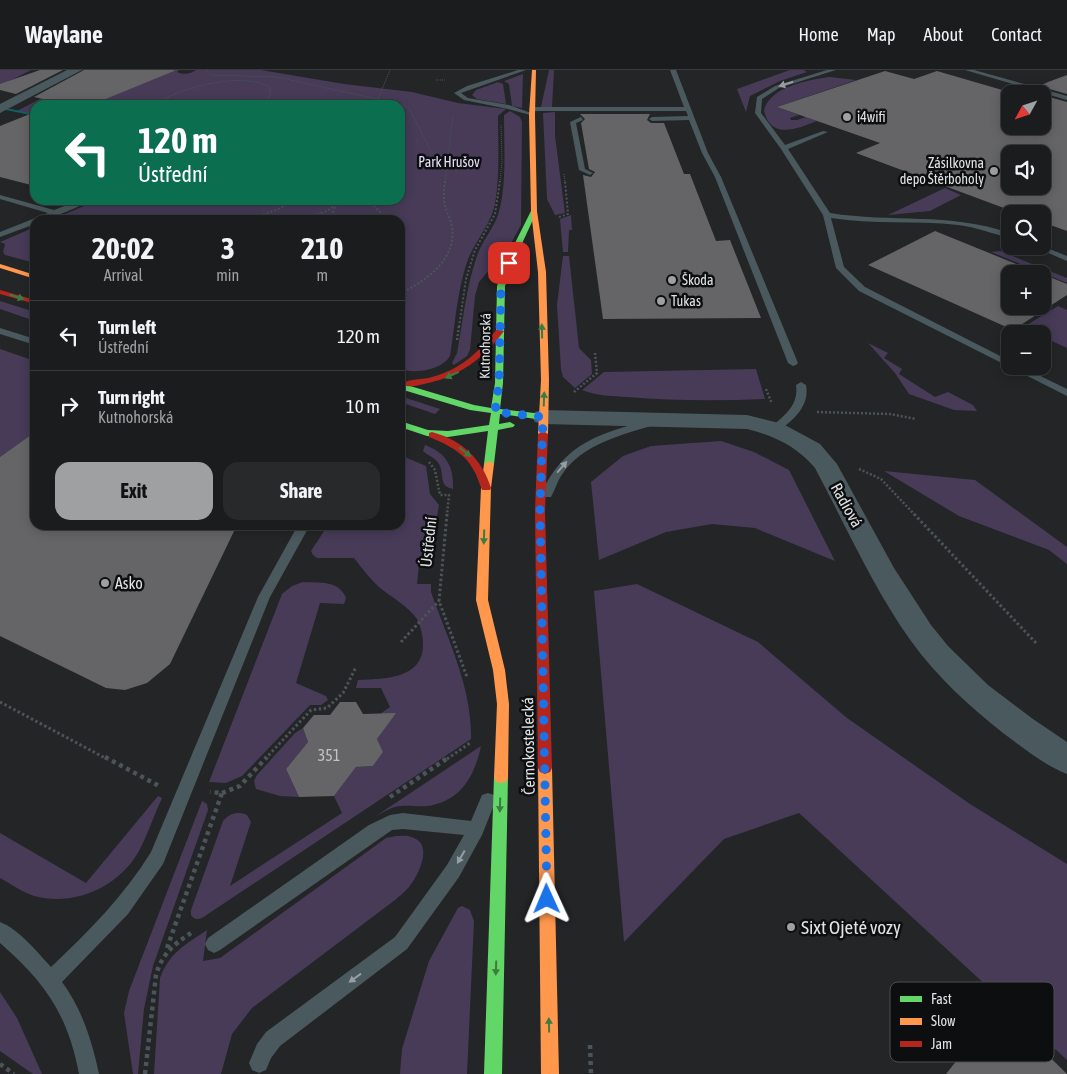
<!DOCTYPE html>
<html lang="en">
<head>
<meta charset="utf-8">
<style>
	body { margin:0; font-family:"Asap Condensed",sans-serif; background:#28292a; color:#f1f3f6; height:100vh; display:flex; flex-direction:column; font-size:19px; white-space:nowrap }
	* { box-sizing:border-box; margin:0 }
	p { font-size:16px; color:#a0a1a4 }
	.icon { flex:none; width:28px; height:28px; fill:none; stroke:currentColor; stroke-width:2; stroke-linecap:round; stroke-linejoin:round }
	.map { position:relative; flex:1; overflow:hidden }
	.sheet { position:absolute; left:30px; top:145px; width:375px; height:315px; display:flex; flex-direction:column; background:#1b1c1d; border-radius:15px; box-shadow:0 2px 12px #0003,0 0 0 1px #393a3b }
	.sheet>* { flex:none }
	.top-card { position:absolute; left:30px; top:30px; width:375px; height:105px; border-radius:15px; box-shadow:0 2px 12px #0003,0 0 0 1px #393a3b; background:#0b6e4f; color:#fff; overflow:hidden }
	.needle { width:32px; rotate:230deg }
	.buttons { position:absolute; left:1001px; top:15px; display:grid; gap:10px }
	.buttons a { display:grid; place-items:center; width:50px; height:50px; border-radius:10px; background:#1b1c1d; box-shadow:0 2px 12px #0003,0 0 0 1px #393a3b; font-size:25px }
	.pin { position:absolute; display:grid; place-items:center; width:42px; height:42px; color:#fff; margin:-21px; border-radius:10px; box-shadow:0 2px 8px #0006 }
	.me { position:absolute; width:55px; margin:-28px; rotate:359deg; stroke-linejoin:round; filter:drop-shadow(0 0 4px #0008) }
	.turn { display:flex; align-items:center; gap:18px; height:105px; padding:0 25px; font-size:22px }
	.turn .icon { width:65px; height:65px; stroke-width:2.5 }
	.turn b { display:block; font-size:35px; line-height:42px }
	.eta { display:flex; justify-content:space-evenly; align-items:center; height:85px; text-align:center }
	.eta b { font-size:30px; font-weight:700; line-height:35px }
	.action { display:flex; gap:10px; margin-top:auto; padding:10px 25px }
	.action a { flex:1; height:58px; border-radius:15px; background:#9ea0a2; color:#111; font-size:20px; font-weight:700; line-height:58px; text-align:center }
	.action a+a { background:#28292a; color:#f1f3f6 }
	ul { padding:0; list-style:none }
	li { display:flex; align-items:center; gap:15px; height:70px; padding:0 25px; border-top:1px solid #393a3b }
	li div { flex:1 }
	li b { display:block; font-size:19px }
	li em { font-style:normal }
	header { display:flex; align-items:center; gap:30px; box-sizing:border-box; height:70px; padding:0 25px; background:#1b1c1d; border-bottom:1px solid #393a3b }
	header strong { font-size:24px }
	nav { display:flex; gap:28px; margin-inline-start:auto; font-size:18px }
	.map>svg:first-child { display:block }
	.green { fill:#473b58 }
	.lines { fill:none; stroke-linecap:round; stroke-linejoin:round }
	.stream { fill:#0c6362; fill-rule:evenodd }
	.building { fill:#656567; fill-rule:evenodd }
	.path-far4 { stroke:#4b5559; stroke-width:1; stroke-dasharray:1 1; stroke-linecap:butt }
	.path-far3 { stroke:#4b5559; stroke-width:2; stroke-dasharray:2 2; stroke-linecap:butt }
	.path-far2 { stroke:#4b5559; stroke-width:2.5; stroke-dasharray:2 2; stroke-linecap:butt }
	.path-far1 { stroke:#4b5559; stroke-width:3; stroke-dasharray:2.5 2.5; stroke-linecap:butt }
	.path { stroke:#4b5559; stroke-width:4.5; stroke-dasharray:4 4; stroke-linecap:butt }
	.lane { fill:#4a595e; fill-rule:evenodd }
	.street { fill:#4a595e; fill-rule:evenodd }
	.fast { fill:#63d668; fill-rule:evenodd }
	.slow { fill:#ff974d; fill-rule:evenodd }
	.jam { fill:#b3261e; fill-rule:evenodd }
	.oneway { fill:#959ea1 }
	.oneway2 { fill:#3c7c40 }
	.route { stroke:#1a73e8; stroke-width:9; stroke-dasharray:0 16.2 }
	.poi-dot { fill:#9ea0a2; stroke:#0d0e10; stroke-width:2 }
	.labels { text-anchor:middle; dominant-baseline:central; stroke-width:5; stroke-linejoin:round; paint-order:stroke }
	.far-poi-label { font-size:14px; fill:#e0e2e4; stroke:#0d0e10; text-anchor:start }
	.far-park-label { font-size:14px; fill:#e9ddfc; stroke:#0d0e10 }
	.far-street-label { font-size:14px; fill:#e0e2e4; stroke:#0d0e10 }
	.street-label { font-size:16px; fill:#e0e2e4; stroke:#0d0e10 }
	.poi-label { font-size:16px; fill:#e0e2e4; stroke:#0d0e10; text-anchor:start }
	.near-number-label { font-size:16px; fill:#c1c3c5 }
	.near-poi-label { font-size:19px; fill:#e0e2e4; stroke:#0d0e10; text-anchor:start }
	.key { fill:#0d0e10; stroke:#4c4e50; stroke-width:1 }
	.key-label { font-size:14px; fill:#e0e2e4 }
</style>
</head>
<body>
<header>
<strong>Waylane</strong>
<nav><a>Home</a><a>Map</a><a>About</a><a>Contact</a></nav>
</header>
<div class="map">
<svg width="1067" height="1004" viewBox="0 0 1067 1004">
	<rect width="100%" height="100%" fill="#242527"/>
	<g class="green">
		<path d="M0 0H31L0 16Z"/>
		<path d="M95 0H179L177 2C183 5 191 4 196 0H261L344 14 412 22 458 33 506 39 498 46C498 75 500 105 495 134 491 155 474 172 467 192 457 222 455 255 450 286 441 301 416 303 400 300V150H51L98 130H400V35H91L83 27 63 35H35V45L17 41Z"/>
		<path d="M549 0H554L552 37H541Z"/>
		<path d="M790 0H803L807 2 780 11 750 26 746 42 737 19Z"/>
		<path d="M523 4 522 38 512 36 509 14 504 11Z"/>
		<path d="M830 7 856 10 777 37 799 45 790 48 791 50H797L806 47 817 51C797 59 770 70 764 40 771 16 808 10 830 7Z"/>
		<path d="M498 12 503 14 506 34 477 29 472 25 476 20Z"/>
		<path d="M510 41 520 47 522 52 521 155 509 177 479 212 475 226 470 280 467 286 454 295 452 293 457 283C463 251 466 217 477 186 482 171 493 159 498 145 507 117 504 74 504 45Z"/>
		<path d="M555 42V66L565 143 555 145 547 129 543 43Z"/>
		<path d="M945 118 961 125 930 141 888 145Z"/>
		<path d="M571 145 572 160H569L568 182H563L560 149Z"/>
		<path d="M35 157V193L5 185 3 182 5 174 0 172Z"/>
		<path d="M1000 181 1067 208V213L991 182Z"/>
		<path d="M563 186H569L579 278 591 290 592 304 575 318 563 307 561 299 557 235Z"/>
		<path d="M0 231 35 242V251L0 239Z"/>
		<path d="M1058 236 1067 240V278L1043 267 1042 264H1036L1022 258Z"/>
		<path d="M868 273 888 283 884 288 902 299 899 304 935 327 948 322 973 335 977 341 954 340 909 324 895 303Z"/>
		<path d="M0 279 35 291V362L0 387Z"/>
		<path d="M756 299 765 329C719 331 673 331 627 327 612 326 597 326 582 320L604 302Z"/>
		<path d="M400 326 440 339 435 344 400 332Z"/>
		<path d="M721 371 754 382 789 400 835 491 755 458 712 454 666 462 599 490 591 412 623 386 651 376Z"/>
		<path d="M425 375C446 383 454 396 453 419 438 416 445 405 439 394 435 387 428 386 423 381Z"/>
		<path d="M400 385 426 396 430 424 439 435 430 486H420L417 514H431V522C448 570 472 617 471 669L202 848C196 850 194 849 191 845V840L223 751C230 743 238 741 247 745L251 752 230 816 342 743 334 726 356 697 373 696 383 682 377 669 386 656 380 644 390 637 381 618H356L358 610C383 609 423 609 423 575 423 566 421 557 417 549 408 536 391 527 379 517 370 509 362 498 354 488H317L313 485 311 481 328 455H400Z"/>
		<path d="M884 401 975 410 1067 477V494L1049 480 959 446Z"/>
		<path d="M303 512C320 513 339 510 346 528L344 534 320 533 296 613 326 626 328 630 321 635H310L242 706 226 713 209 712 282 524 292 516Z"/>
		<path d="M637 514 758 572 847 648 970 734 1067 794V990L799 743 724 769 624 872 594 521Z"/>
		<path d="M303 658 308 672 286 699 299 727 280 726 256 719 254 711 257 705 295 663Z"/>
		<path d="M481 676C475 704 463 728 433 735 423 738 411 735 401 736 393 736 384 742 376 746Z"/>
		<path d="M158 726 162 728C154 745 148 764 139 781 119 817 74 837 34 826 22 822 11 814 0 808V763L86 813Z"/>
		<path d="M202 731 207 734 208 740 153 896 144 939 138 1004H133L124 943 129 921Z"/>
		<path d="M396 766C400 766 407 765 411 767 435 773 418 806 409 817 405 822 399 826 395 830L252 938 232 964 221 1004H154L160 908C170 882 185 875 207 860L203 891 220 888 386 768Z"/>
		<path d="M462 836 470 840 474 851 467 1004H400L402 979 429 891 458 838Z"/>
		<path d="M0 922 17 948 42 1004H33L0 981Z"/>
	</g>
	<g class="lines">
		<path class="stream" d="M6 38 35 44V46L6 40Z"/>
	</g>
	<g class="building">
		<path d="M40 0H63L16 24 0 20V14Z"/>
		<path d="M84 0H174V1L91 35H70L34 27Z"/>
		<path d="M885 1 914 9 937 1 1016 24H1010V56H1042V25L1067 32V161L1042 152V144H1020L856 83 880 73 777 37ZM1010 84H1042V116H1010Z"/>
		<path d="M1067 5V24L1039 16 1048 12Z"/>
		<path d="M35 42V116L0 107V56Z"/>
		<path d="M580 44H650L647 50 651 53H664L684 104H690L716 171 730 170 761 248 603 249 583 105 591 107 595 102 589 99 581 53 585 49Z"/>
		<path d="M935 161 1041 204H1010V236H1042V204L1067 214V225L1013 260 868 195Z"/>
		<path d="M35 362V455H237L170 594 147 613 125 620 106 618 0 566V387Z"/>
		<path d="M340 632H356L363 644 396 643 377 669 383 682 373 696 356 697 334 726 299 727 286 699 308 672 303 658 314 645H330Z"/>
		<path d="M999 937 1067 1004H946Z"/>
	</g>
	<g class="lines">
		<g class="path-far4">
			<path d="M207 0 211 5 277 7 404 35 410 40 432 83 447 86"/>
			<path d="M436 10H445"/>
			<path d="M378 29 390 0"/>
			<path d="M152 35C181 18 239 1 270 17V26L261 35"/>
			<path d="M302 35 338 30 368 35"/>
			<path d="M564 104 565 112"/>
			<path d="M445 112 453 47"/>
			<path d="M500 112 502 91 501 54"/>
		</g>
		<g class="path-far3">
			<path d="M368 130 388 150"/>
			<path d="M106 134 115 130"/>
			<path d="M559 147 568 144 565 111"/>
			<path d="M248 150 281 138 290 130"/>
			<path d="M302 150 327 141 344 130"/>
			<path d="M330 150 335 137"/>
			<path d="M400 164 404 173 400 187"/>
			<path d="M400 224C425 211 457 190 452 157 451 149 446 142 445 135 443 127 444 119 445 111"/>
			<path d="M459 257 466 209 475 180 495 144 500 111"/>
		</g>
		<g class="path-far2">
			<path d="M457 270 459 256"/>
			<path d="M766 319 772 334"/>
			<path d="M574 322 597 303 595 283"/>
			<path d="M817 342 890 344 916 349"/>
			<path d="M429 392 435 400 440 425H449L447 445"/>
			<path d="M859 399 881 409 915 445"/>
		</g>
		<g class="path-far1">
			<path d="M447 444 439 531 467 607"/>
			<path d="M914 444 1036 573"/>
			<path d="M401 572 439 531"/>
			<path d="M0 632 107 689"/>
			<path d="M265 689 311 640 327 638 343 623 356 597"/>
			<path d="M447 689 470 673"/>
		</g>
		<g class="path">
			<path d="M105 687 161 717"/>
			<path d="M222 723 240 716 267 687"/>
			<path d="M390 727 449 687"/>
			<path d="M167 878 222 723 210 722"/>
			<path d="M590 975 591 1004"/>
			<path d="M0 994 14 1004"/>
			<path d="M145 1004 156 905C162 884 173 875 191 863"/>
		</g>
		<g class="lane">
			<path d="M518 0H526L461 23 468 28 509 35 534 44V46L508 39 464 30 454 23 467 16Z"/>
			<path d="M670 0H676L708 83 721 107 798 293 796 295 793 296 788 293 715 107 702 83 689 50 652 51 649 49 652 47 688 46 686 41H532L529 39 532 37H684Z"/>
			<path d="M827 0H836L779 18 762 29 761 43 785 75 823 61 828 62 788 79 830 143C892 153 948 142 1010 163V168C993 164 976 157 958 155 916 150 873 155 831 148L844 197 865 217 1010 291V296H1020L1067 319V326L859 221 836 198 823 145 781 79 755 43 757 27 775 16Z"/>
			<path d="M965 0H974L1067 26V30Z"/>
			<path d="M581 47 583 50 576 53 585 99 593 103 590 105 579 100 570 52Z"/>
			<path d="M0 125 54 140 80 130H90C78 138 49 150 35 150V154L0 167V162L48 143 0 129Z"/>
			<path d="M1032 176H1042L1067 186V191Z"/>
			<path d="M0 258 35 269V275L0 264Z"/>
			<path d="M801 312 806 315C810 336 794 349 779 361H771L770 359 771 357C785 345 799 335 796 315Z"/>
			<path d="M654 349 659 352 658 354C624 364 581 374 561 406 557 412 555 420 551 427H543L541 424C564 372 603 362 654 349Z"/>
			<path d="M298 455H310L270 527 163 794 128 844 62 912C82 939 92 971 99 1004H79C68 945 45 912 0 873V852C20 860 37 882 51 897 88 862 124 826 151 782L258 527Z"/>
			<path d="M488 723 494 725 496 730 482 765 459 807 407 879 280 976 271 988 266 1000 259 1003 252 1000 249 993 257 974 266 962 395 867 447 795 464 765 403 759 392 760 220 880 214 883 208 880 205 874 208 868 369 755 390 745 403 743 471 751 482 725Z"/>
		</g>
		<g class="street">
			<path d="M67 0H82L0 43V34Z"/>
			<path d="M543 340 747 345 783 354 820 374 837 394 894 498 931 555 948 576 988 615 1033 649 1067 672V704C1044 695 1023 678 1003 663 969 636 937 607 911 571 873 518 846 456 815 398 798 377 773 365 747 359L543 354 535 352 532 347 535 342Z"/>
		</g>
		<g class="fast">
			<path d="M534 139 537 141 513 193 505 216 503 313 500 339 543 344 548 347 543 350 500 344 499 354 510 352 515 355 513 357 498 360 494 394 489 397 484 394 488 361 448 367 427 366 400 357V351L428 360 448 361 489 355 491 343 470 340 400 319V313L474 335 491 338 495 313 497 216 505 193 531 141Z"/>
			<path d="M501 701 506 702 508 707 502 1004H484L494 707 496 702Z"/>
		</g>
		<g class="slow">
			<path d="M532 0H536L535 45 537 141 546 202 549 310 548 364 543 367 538 364 541 310 538 202 531 141 529 45Z"/>
			<path d="M0 194 35 205V209L0 198Z"/>
			<path d="M489 391 494 394 491 418 488 530 505 600 509 634 508 707 506 712 501 713 496 712 494 707 497 634 493 600 476 530 481 418 484 394Z"/>
			<path d="M545 692 550 694 552 698 559 1004H541L538 698 540 694Z"/>
		</g>
		<g class="jam">
			<path d="M0 220 35 230V234L0 224Z"/>
			<path d="M497 259 504 261C483 289 459 307 424 314 417 316 407 318 402 314 409 308 423 310 432 307 460 300 480 281 497 259Z"/>
			<path d="M543 361 548 364 545 440 552 698 550 702 545 704 540 702 538 698 535 440 538 364Z"/>
			<path d="M432 362C462 370 482 389 491 418L490 420H482C479 413 477 405 473 399 464 382 446 374 429 367V363Z"/>
		</g>
	</g>
	<defs><path id="oneway-solid" d="M-6-.8H1V-3.2L6.5 0L1 3.2V.8H-6Z" transform="scale(1.25)"/></defs>
	<g class="oneway">
		<use href="#oneway-solid" transform="translate(786 14) rotate(163)"/>
		<use href="#oneway-solid" transform="translate(562 397) rotate(-49)"/>
		<use href="#oneway-solid" transform="translate(461 787) rotate(120)"/>
		<use href="#oneway-solid" transform="translate(355 908) rotate(144)"/>
	</g>
	<g class="oneway2">
		<use href="#oneway-solid" transform="translate(17 227) rotate(17)"/>
		<use href="#oneway-solid" transform="translate(542 261) rotate(-91)"/>
		<use href="#oneway-solid" transform="translate(452 305) rotate(155)"/>
		<use href="#oneway-solid" transform="translate(544 329) rotate(-88)"/>
		<use href="#oneway-solid" transform="translate(465 382) rotate(38)"/>
		<use href="#oneway-solid" transform="translate(484 467) rotate(92)"/>
		<use href="#oneway-solid" transform="translate(500 735) rotate(92)"/>
		<use href="#oneway-solid" transform="translate(496 898) rotate(92)"/>
		<use href="#oneway-solid" transform="translate(549 955) rotate(-91)"/>
	</g>
	<g class="lines">
		<path class="route" d="M509 193 501 216 499 313 495 342 543 347 540 440 547 829"/>
	</g>
	<g class="poi-dot">
		<circle cx="847" cy="47" r="5"/>
		<circle cx="994" cy="101" r="5"/>
		<circle cx="672" cy="210" r="5"/>
		<circle cx="661" cy="231" r="5"/>
		<circle cx="105" cy="513" r="5"/>
		<circle cx="791" cy="857" r="5"/>
	</g>
	<g class="labels">
		<g class="far-poi-label">
			<text x="857" y="47">i4wifi</text>
			<text x="984" y="93" text-anchor="end">Zásilkovna<tspan x="984" dy="16">depo Štěrboholy</tspan></text>
			<text x="682" y="210">Škoda</text>
			<text x="671" y="231">Tukas</text>
		</g>
		<g class="far-park-label">
			<text x="449" y="92">Park Hrušov</text>
		</g>
		<g class="far-street-label">
			<text transform="translate(485 276) rotate(-89)">Kutnohorská</text>
		</g>
		<g class="street-label">
			<text transform="translate(847 435) rotate(61)">Radiová</text>
			<text transform="translate(428 472) rotate(-84)">Ústřední</text>
			<text transform="translate(528 676) rotate(-91)">Černokostelecká</text>
		</g>
		<g class="poi-label">
			<text x="115" y="513">Asko</text>
		</g>
		<g class="near-number-label">
			<text x="329" y="685">351</text>
		</g>
		<g class="near-poi-label">
			<text x="801" y="857">Sixt Ojeté vozy</text>
		</g>
	</g>
	<rect x="890" y="912" width="164" height="80" rx="8" class="key"/>
	<rect x="900" y="926" width="22" height="6" fill="#63d668"/>
	<rect x="900" y="948" width="22" height="7" fill="#ff974d"/>
	<rect x="900" y="971" width="22" height="6" fill="#b3261e"/>
	<g class="key-label">
		<text x="931" y="934">Fast</text>
		<text x="931" y="956">Slow</text>
		<text x="931" y="979">Jam</text>
	</g>
</svg>
<div class="buttons">
<a><svg class="needle" viewBox="-14 -14 28 28"><path d="M0-13l5 13h-10z" fill="#e53935"/><path d="M0 13l5-13h-10z" fill="#a0a1a4"/></svg></a>
<a><svg class="icon" aria-label="sound" viewBox="0 0 24 24"><path d="M4 9h4l5-4v14l-5-4H4zM17 9q2 3 0 6"/></svg></a>
<a><svg class="icon" aria-label="search" viewBox="0 0 24 24"><circle cx="10" cy="10" r="6"/><path d="M15 15l6 6"/></svg></a>
<a>+</a>
<a>−</a>
</div>
<div class="pin" style="left:509px;top:193px;background:#d93025"><svg class="icon" aria-label="arrive" viewBox="0 0 24 24"><path d="M6 21V4h12l-3 4 3 4H6"/></svg></div>
<svg class="me" style="left:547px;top:829px" viewBox="-20 -20 40 40"><path d="M0-17L14 15 0 8-14 15z" fill="#1a73e8" stroke="#fff" stroke-width="4"/></svg>
<div class="top-card">
<div class="turn"><svg class="icon" aria-label="left" viewBox="0 0 24 24"><path d="M17 20v-9H6M10 6l-5 5 5 5"/></svg><div><b>120 m</b>Ústřední</div></div>
</div>
<section class="sheet">
<div class="eta">
<div><b>20:02</b><p>Arrival</p></div>
<div><b>3</b><p>min</p></div>
<div><b>210</b><p>m</p></div>
</div>
<ul>
<li><svg class="icon" aria-label="left" viewBox="0 0 24 24"><path d="M17 20v-9H6M10 6l-5 5 5 5"/></svg><div><b>Turn left</b><p>Ústřední</p></div><em>120 m</em></li>
<li><svg class="icon" aria-label="right" viewBox="0 0 24 24"><path d="M7 20v-9h11M14 6l5 5-5 5"/></svg><div><b>Turn right</b><p>Kutnohorská</p></div><em>10 m</em></li>
</ul>
<div class="action"><a>Exit</a><a>Share</a></div>
</section>
</div>
</body>
</html>
